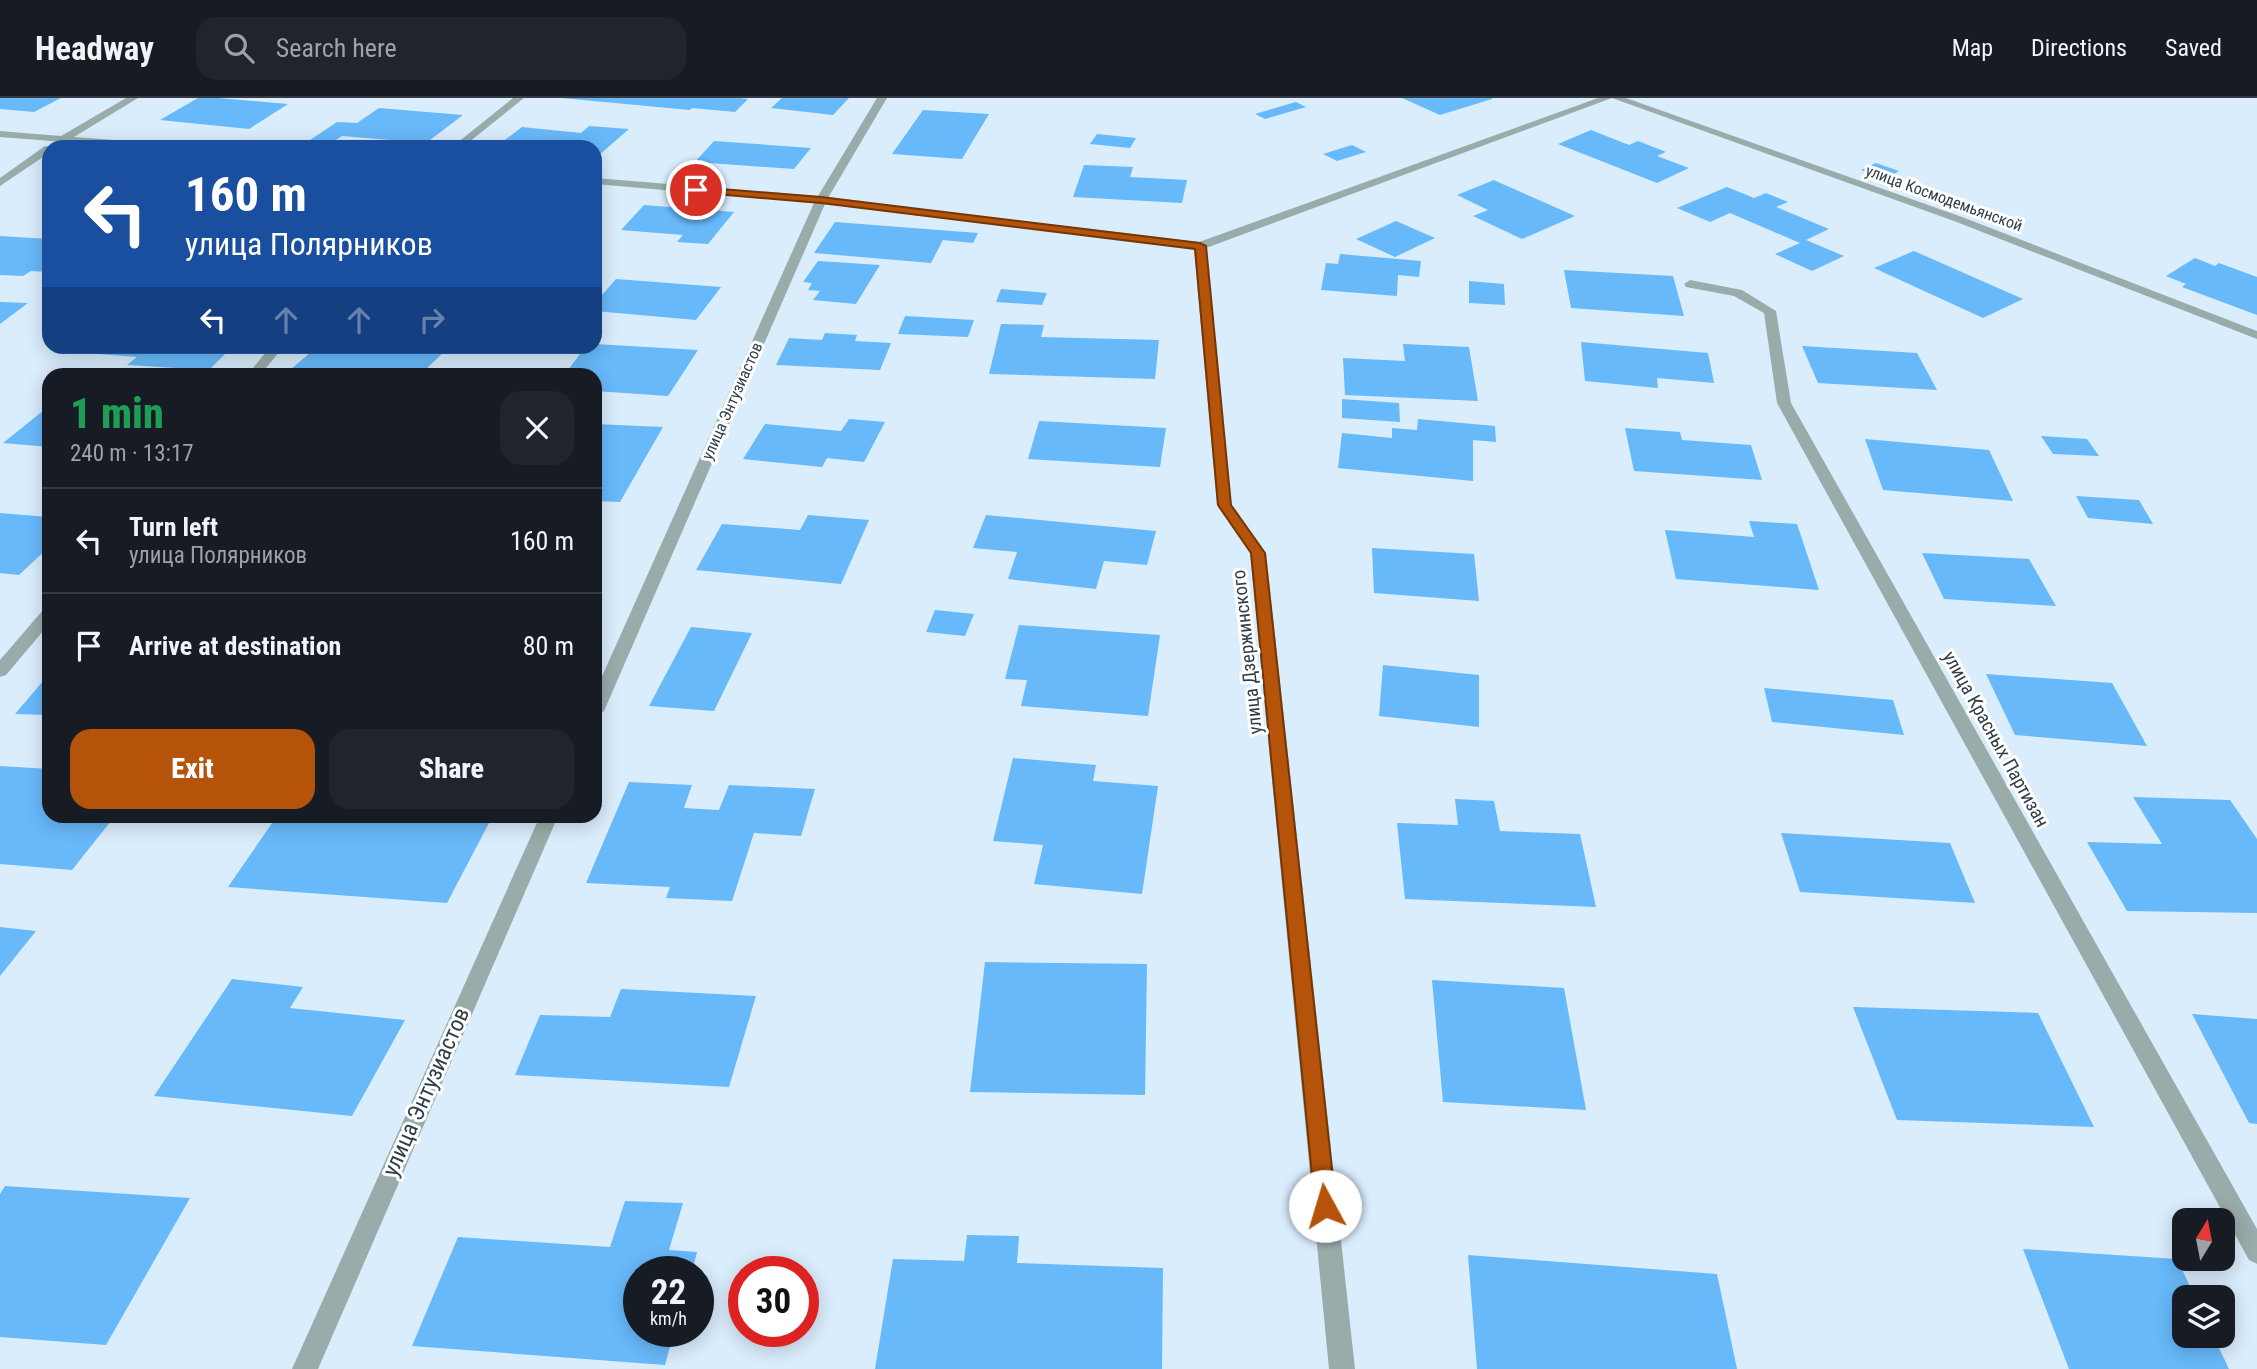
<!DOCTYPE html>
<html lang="en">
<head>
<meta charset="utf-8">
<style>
	body { margin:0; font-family:"Roboto Condensed",sans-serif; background:#20242c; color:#f1f3f6; height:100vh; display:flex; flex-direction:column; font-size:26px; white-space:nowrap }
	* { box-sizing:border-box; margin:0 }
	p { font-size:23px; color:#9ea1a6 }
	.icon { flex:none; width:38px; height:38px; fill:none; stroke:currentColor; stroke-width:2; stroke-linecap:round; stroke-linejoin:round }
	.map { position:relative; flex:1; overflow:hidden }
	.panel { position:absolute; left:42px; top:270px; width:560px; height:455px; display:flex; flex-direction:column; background:#171b24; border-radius:21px; box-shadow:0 4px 18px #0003 }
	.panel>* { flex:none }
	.banner { position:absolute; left:42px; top:42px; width:560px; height:214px; border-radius:21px; box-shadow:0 4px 18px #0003; background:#1a4fa0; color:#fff; overflow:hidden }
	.needle { width:46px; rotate:10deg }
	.controls { position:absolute; left:2172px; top:1110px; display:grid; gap:14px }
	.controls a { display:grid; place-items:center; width:63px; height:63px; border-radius:14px; background:#171b24; box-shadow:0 4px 18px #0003; font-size:35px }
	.speed { position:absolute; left:623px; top:1158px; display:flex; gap:14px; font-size:35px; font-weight:700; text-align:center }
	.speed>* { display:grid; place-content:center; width:91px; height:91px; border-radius:50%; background:#171b24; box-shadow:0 4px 18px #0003; line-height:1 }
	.speed small { font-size:18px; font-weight:400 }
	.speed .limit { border:10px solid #d22; background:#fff; color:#111 }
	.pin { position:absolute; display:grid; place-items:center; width:60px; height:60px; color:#fff; margin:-30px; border:4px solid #fff; border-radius:50%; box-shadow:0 2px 7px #0007 }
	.me { position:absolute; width:77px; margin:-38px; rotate:354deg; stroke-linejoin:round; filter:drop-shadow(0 0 5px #0008) }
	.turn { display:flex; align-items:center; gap:24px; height:147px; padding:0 28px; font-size:32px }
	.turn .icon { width:91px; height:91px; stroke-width:2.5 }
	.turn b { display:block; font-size:49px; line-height:60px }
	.lanes { display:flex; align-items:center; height:66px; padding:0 28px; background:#0003; justify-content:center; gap:35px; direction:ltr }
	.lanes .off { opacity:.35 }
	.round { display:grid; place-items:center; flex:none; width:74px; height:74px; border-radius:21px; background:#20242c }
	.headline { display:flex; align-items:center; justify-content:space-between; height:119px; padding:0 28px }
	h1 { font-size:42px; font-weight:800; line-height:52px; color:#1e9e55 }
	.primary-button { display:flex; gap:14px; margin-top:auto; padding:14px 28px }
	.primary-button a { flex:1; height:80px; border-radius:21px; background:#b45309; color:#fff; font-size:28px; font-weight:800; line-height:80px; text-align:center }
	.primary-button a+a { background:#20242c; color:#f1f3f6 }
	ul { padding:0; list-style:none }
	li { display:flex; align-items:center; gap:21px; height:105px; padding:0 28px; border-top:2px solid #363941 }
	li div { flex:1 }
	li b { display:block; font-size:26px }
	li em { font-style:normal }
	header { display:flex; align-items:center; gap:42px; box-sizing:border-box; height:98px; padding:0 35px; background:#171b24; border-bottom:2px solid #363941 }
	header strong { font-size:33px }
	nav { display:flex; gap:38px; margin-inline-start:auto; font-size:24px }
	.search { width:490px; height:63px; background:#20242c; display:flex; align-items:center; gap:18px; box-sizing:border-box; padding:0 24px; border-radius:21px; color:#9ea1a6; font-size:26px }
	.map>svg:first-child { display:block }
	.building { fill:#68b9fa }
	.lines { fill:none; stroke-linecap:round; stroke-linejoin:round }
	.minor { fill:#99aca9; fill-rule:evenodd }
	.route { fill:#b45309; stroke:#753606; stroke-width:2 }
	.labels { text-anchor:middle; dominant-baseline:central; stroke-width:6; stroke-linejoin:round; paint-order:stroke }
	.far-street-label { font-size:16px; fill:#313e48; stroke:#fff }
	.street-label { font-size:19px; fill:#313e48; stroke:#fff }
	.near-street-label { font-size:23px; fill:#313e48; stroke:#fff }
</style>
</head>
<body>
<header>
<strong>Headway</strong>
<div class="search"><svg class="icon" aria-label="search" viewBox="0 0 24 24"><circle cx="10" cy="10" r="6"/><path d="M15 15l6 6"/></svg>Search here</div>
<nav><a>Map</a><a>Directions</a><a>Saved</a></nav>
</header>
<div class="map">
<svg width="2257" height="1271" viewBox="0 0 2257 1271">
	<rect width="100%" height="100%" fill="#daedfd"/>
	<g class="building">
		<path d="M0 0H61L34 14 0 11Z"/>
		<path d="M198 0H218L288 6 249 31 160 22Z"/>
		<path d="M561 0H739L748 1 735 14 692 10 690 12Z"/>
		<path d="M782 0H849L833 17 771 10Z"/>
		<path d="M1402 0H1492V1L1440 17Z"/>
		<path d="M1296 4 1306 9 1265 21 1255 16Z"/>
		<path d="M379 10 463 17 426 45 342 38 330 46 307 44 337 24 357 25Z"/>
		<path d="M923 12 989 16 962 61 892 56Z"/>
		<path d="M589 28 629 31 598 58H595V49L497 48 522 29 581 35Z"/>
		<path d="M1591 32 1629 47 1638 43 1666 54 1657 58 1689 70 1657 85 1558 46Z"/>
		<path d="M1097 36 1136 40 1130 50 1090 46Z"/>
		<path d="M714 43 811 50 794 71 695 64Z"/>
		<path d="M1352 47 1366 54 1337 63 1323 56Z"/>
		<path d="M1876 65 1899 73 1885 81 1861 72Z"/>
		<path d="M1084 67 1133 69 1130 79 1187 82 1182 105 1073 99Z"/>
		<path d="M1494 82 1498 84 1575 118 1522 141 1473 118 1488 112 1457 97Z"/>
		<path d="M1727 89 1754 100 1766 95 1788 104 1776 109 1829 131 1806 142 1844 158 1812 173 1775 156 1800 145 1730 115 1710 124 1677 110Z"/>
		<path d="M644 107 734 114 708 146 677 144 683 137 621 132Z"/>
		<path d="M1396 123 1435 140 1395 159 1356 141Z"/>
		<path d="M835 124 978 135 973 145 943 142 931 165 814 155Z"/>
		<path d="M0 138 49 141V174L31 173 23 178 0 177Z"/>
		<path d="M1914 153 2023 201 1983 220 1874 170Z"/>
		<path d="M1340 156 1421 163 1419 179 1398 177 1397 198 1321 192 1326 165 1338 166Z"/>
		<path d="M2195 160 2215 168 2219 165 2257 179V217L2182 189 2186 186 2166 178Z"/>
		<path d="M818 163 880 167 856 206 813 202 820 193 808 192 812 185 803 184Z"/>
		<path d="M1564 172 1673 178 1684 218 1571 210Z"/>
		<path d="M616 181 721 189 696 222 595 213V205Z"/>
		<path d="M1469 183 1504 186 1505 207 1469 205Z"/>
		<path d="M1001 191 1047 195 1042 207 996 204Z"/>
		<path d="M0 204 28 205 0 226Z"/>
		<path d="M905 218 974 222 968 239 898 236Z"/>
		<path d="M1001 226 1044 227 1041 239 1159 242 1155 281 989 276Z"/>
		<path d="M825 235 857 237 855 243 891 245 880 272 776 267 789 240 822 242Z"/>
		<path d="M1581 244 1708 255 1714 285 1657 280 1658 290 1585 283Z"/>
		<path d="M595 246 698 252 668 298 595 293V276H565L586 248H595Z"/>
		<path d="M1403 246 1469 249 1478 303 1345 297 1343 260 1405 263Z"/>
		<path d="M108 248H233L209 272 127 267 137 259 99 256Z"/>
		<path d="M318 248H450L421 276H330L290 272Z"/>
		<path d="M1802 248 1917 255 1937 292 1818 285Z"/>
		<path d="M1342 301 1399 305 1400 324 1342 320Z"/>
		<path d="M49 308V349L3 345Z"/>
		<path d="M849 321 885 324 864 364 827 360 822 369 743 361 765 326 841 333Z"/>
		<path d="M1418 321 1495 328 1496 344 1473 342V383L1338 370 1342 335 1392 340V330L1417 332Z"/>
		<path d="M1039 323 1166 330 1160 369 1028 361Z"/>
		<path d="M595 326 663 329 620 404 595 403Z"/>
		<path d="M1625 330 1680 334 1682 342 1751 347 1762 382 1634 373Z"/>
		<path d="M2041 338 2087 341 2099 358 2053 356Z"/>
		<path d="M1865 341 1989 352 2013 403 1883 392Z"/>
		<path d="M2076 398 2139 402 2153 426 2088 420Z"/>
		<path d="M0 415 49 419V449L19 477 0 475Z"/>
		<path d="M808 417 869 422 841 486 696 472 722 426 800 432Z"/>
		<path d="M986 417 1156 433 1147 467 1104 463 1096 491 1008 481 1017 454 973 450Z"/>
		<path d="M1749 423 1797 426 1819 492 1676 481 1665 432 1754 439Z"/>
		<path d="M1372 450 1474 456 1479 503 1374 495Z"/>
		<path d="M1922 455 2029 461 2056 508 1944 501Z"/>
		<path d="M935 512 974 516 965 538 926 534Z"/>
		<path d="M1019 527 1160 537 1148 618 1021 608 1027 582 1005 581Z"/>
		<path d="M691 529 752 535 714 613 649 608Z"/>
		<path d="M1383 567 1479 577V629L1379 618Z"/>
		<path d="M49 576V617L15 616Z"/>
		<path d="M1986 576 2112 585 2147 648 2015 637Z"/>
		<path d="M1764 590 1893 602 1904 637 1772 624Z"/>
		<path d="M1013 660 1096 667 1093 683 1158 688 1142 796 1034 786 1043 747 993 743Z"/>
		<path d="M0 668 49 671V718H115L72 772 0 766Z"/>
		<path d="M629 684 692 687 684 710 719 712 729 687 815 691 801 738 754 735 732 803 666 800 670 789 586 785Z"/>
		<path d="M2133 699 2230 702 2257 741V815L2127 813 2087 744 2162 746Z"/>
		<path d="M1455 701 1494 703 1500 733 1580 736 1596 809 1405 801 1397 725 1458 727Z"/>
		<path d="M277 718H469L465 724 489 725 447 805 228 789Z"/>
		<path d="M1781 735 1950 745 1975 805 1800 794Z"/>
		<path d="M0 829 36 833 0 878Z"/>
		<path d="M985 864 1147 866 1145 997 970 994Z"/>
		<path d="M232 881 303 889 290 910 405 922 352 1018 154 998Z"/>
		<path d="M1432 882 1564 890 1586 1012 1443 1004Z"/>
		<path d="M621 891 756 898 729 989 515 977 540 917 610 919Z"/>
		<path d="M1853 909 2038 915 2094 1029 1897 1022Z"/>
		<path d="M2192 916 2257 921V1026L2249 1025Z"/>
		<path d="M5 1088 190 1100 106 1247 0 1239V1096Z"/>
		<path d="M625 1103 683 1105 669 1152 697 1154 692 1174H639V1234H674L665 1267 412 1248 458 1139 610 1149Z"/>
		<path d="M967 1137 1019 1138 1017 1165 1163 1170 1162 1271H875L893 1161 964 1163Z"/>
		<path d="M2023 1151 2177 1161 2195 1199H2184V1237H2213L2229 1271H2069Z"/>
		<path d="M1468 1157 1717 1176 1737 1271H1477Z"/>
	</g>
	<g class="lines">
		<g class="minor">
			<path d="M126 0H138L74 39 170 46 175 49H130L0 39V33L61 38Z"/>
			<path d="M513 0H524L463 49H452Z"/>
			<path d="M877 0H887L828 100 1199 144 1598 0H1612L1206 150 1231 407 1266 455 1355 1271H1329L1250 455 1217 407 1194 151 825 106 604 613 595 619V594L814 105 595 86V80L818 98Z"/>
			<path d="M1612 0H1626L1962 119 2257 233V241L1954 123Z"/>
			<path d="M45 48 53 49H49V55L0 88V80Z"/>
			<path d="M1690 182 1742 192 1776 213 1791 305 2257 1131V1166L2249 1162 1777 305 1764 215 1734 198 1686 189 1684 186Z"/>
			<path d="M271 248H284L261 276H248Z"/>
			<path d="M49 511V526L6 577 0 579V562L43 512Z"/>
			<path d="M540 718H558L318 1271H292Z"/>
		</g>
	</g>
	<path class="route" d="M696 89 821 99 1200 145 1206 148 1231 407 1265 455 1336 1108 1333 1115 1325 1118 1318 1115 1315 1108 1251 455 1218 407 1195 151 821 105 692 94V89Z"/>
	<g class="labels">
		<g class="far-street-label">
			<text transform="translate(1944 100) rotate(20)">улица Космодемьянской</text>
			<text transform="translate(732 303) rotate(-66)">улица Энтузиастов</text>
		</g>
		<g class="street-label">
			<text transform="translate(1247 554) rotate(-96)">улица Дзержинского</text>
			<text transform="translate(1996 641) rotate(61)">улица Красных Партизан</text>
		</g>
		<g class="near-street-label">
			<text transform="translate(426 994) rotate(-66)">улица Энтузиастов</text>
		</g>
	</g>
</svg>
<div class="controls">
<a><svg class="needle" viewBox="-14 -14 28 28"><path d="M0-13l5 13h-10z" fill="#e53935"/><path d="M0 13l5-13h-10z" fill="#9ea1a6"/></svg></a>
<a><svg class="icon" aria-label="layers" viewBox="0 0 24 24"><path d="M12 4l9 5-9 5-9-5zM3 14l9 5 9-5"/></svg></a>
</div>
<div class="speed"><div>22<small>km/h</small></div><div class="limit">30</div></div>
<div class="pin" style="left:696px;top:92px;background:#d93025"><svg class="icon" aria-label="arrive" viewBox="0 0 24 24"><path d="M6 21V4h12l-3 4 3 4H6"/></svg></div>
<svg class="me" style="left:1325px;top:1108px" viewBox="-20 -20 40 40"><circle r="19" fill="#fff"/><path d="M0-13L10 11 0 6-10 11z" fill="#b45309"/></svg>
<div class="banner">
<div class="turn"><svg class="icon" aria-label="left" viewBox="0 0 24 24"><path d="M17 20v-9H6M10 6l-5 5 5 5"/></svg><div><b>160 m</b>улица Полярников</div></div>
<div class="lanes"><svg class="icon" aria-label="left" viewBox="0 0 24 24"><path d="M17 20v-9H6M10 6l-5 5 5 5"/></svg><svg class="icon off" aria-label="ahead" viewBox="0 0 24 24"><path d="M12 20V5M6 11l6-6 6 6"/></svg><svg class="icon off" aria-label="ahead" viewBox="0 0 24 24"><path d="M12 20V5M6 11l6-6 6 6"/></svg><svg class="icon off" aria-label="right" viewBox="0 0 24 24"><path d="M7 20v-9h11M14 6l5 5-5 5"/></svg></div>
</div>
<section class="panel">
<div class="headline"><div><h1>1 min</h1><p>240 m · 13:17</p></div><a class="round"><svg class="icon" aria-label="close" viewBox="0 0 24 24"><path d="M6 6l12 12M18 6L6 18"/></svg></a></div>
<ul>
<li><svg class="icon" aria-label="left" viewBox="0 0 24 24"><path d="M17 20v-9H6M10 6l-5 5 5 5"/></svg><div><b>Turn left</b><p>улица Полярников</p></div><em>160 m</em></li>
<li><svg class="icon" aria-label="arrive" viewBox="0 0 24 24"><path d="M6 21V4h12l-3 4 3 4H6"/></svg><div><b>Arrive at destination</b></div><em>80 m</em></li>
</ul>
<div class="primary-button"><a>Exit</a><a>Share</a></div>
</section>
</div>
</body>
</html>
